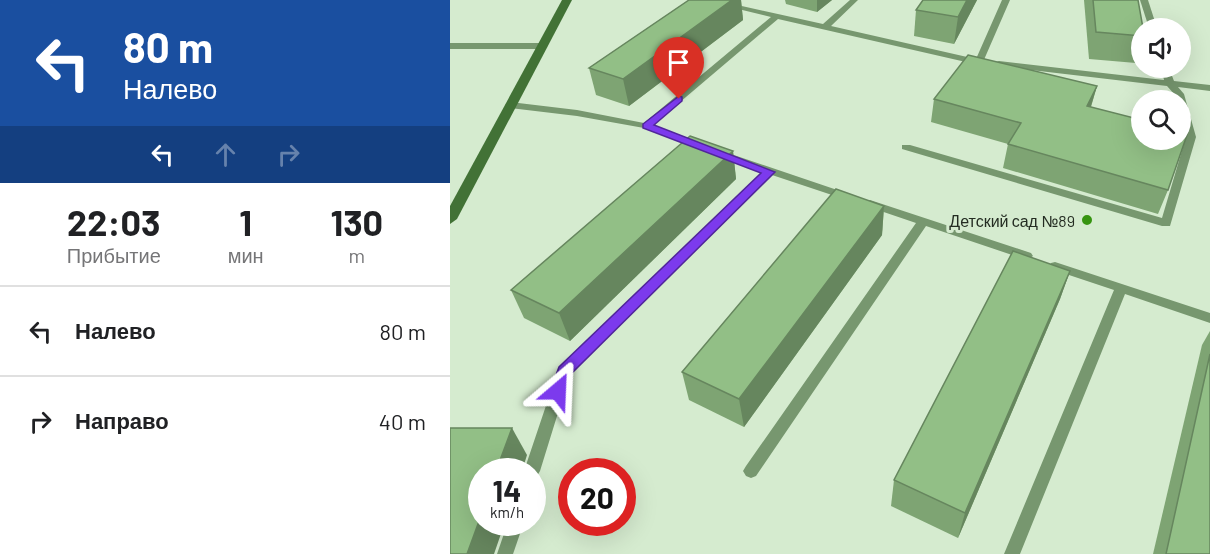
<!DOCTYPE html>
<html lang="ru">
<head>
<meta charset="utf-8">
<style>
	body { margin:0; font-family:Barlow,sans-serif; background:#f2f2f2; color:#202124; height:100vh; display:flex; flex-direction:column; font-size:22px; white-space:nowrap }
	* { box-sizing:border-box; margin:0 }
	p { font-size:20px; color:#757577 }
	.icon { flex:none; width:33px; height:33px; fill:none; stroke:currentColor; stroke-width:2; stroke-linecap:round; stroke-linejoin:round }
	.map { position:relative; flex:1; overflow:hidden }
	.side { display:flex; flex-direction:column; background:#fff; width:450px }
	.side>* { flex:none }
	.top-card { background:#1a4fa0; color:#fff; overflow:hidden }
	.buttons { position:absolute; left:681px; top:18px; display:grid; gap:12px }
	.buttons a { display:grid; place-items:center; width:60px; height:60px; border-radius:50%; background:#fff; box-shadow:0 6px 24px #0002; font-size:30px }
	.speed { position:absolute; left:18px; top:458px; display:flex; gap:12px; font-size:30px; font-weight:700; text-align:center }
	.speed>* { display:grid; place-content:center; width:78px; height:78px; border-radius:50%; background:#fff; box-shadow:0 6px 24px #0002; line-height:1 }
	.speed small { font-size:15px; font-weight:400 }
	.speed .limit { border:9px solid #d22; background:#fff; color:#111 }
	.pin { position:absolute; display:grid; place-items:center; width:51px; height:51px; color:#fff; margin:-62px -26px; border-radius:50% 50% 50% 0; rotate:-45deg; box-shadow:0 0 6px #0007 }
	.pin .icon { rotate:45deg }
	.me { position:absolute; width:66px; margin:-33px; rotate:26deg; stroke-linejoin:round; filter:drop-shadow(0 0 4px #0008) }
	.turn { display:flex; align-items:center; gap:21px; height:126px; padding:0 24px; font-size:27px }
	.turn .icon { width:78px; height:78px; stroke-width:2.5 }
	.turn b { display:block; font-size:42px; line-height:51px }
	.lanes { display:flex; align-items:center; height:57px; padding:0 24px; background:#0003; justify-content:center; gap:30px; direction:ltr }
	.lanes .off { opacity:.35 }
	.eta { display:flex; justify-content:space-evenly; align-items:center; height:102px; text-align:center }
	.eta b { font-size:36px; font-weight:700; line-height:42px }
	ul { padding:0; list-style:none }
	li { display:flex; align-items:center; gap:18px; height:90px; padding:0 24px; border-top:2px solid #e0e0e0 }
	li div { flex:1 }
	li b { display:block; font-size:22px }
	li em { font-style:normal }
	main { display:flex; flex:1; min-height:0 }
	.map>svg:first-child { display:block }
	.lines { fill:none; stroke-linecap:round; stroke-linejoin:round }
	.lane { fill:#77976f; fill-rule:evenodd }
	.secondary { fill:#427236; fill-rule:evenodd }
	.wall { fill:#7ea473 }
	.shaded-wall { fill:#66865e }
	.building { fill:#92bf86; stroke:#66865e; stroke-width:1.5 }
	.route { fill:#7c3aed; stroke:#51269a; stroke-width:1.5 }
	.poi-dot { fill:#369410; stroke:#d5ebcf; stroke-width:2 }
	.labels { text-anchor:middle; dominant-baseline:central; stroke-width:6; stroke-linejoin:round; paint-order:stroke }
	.poi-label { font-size:16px; fill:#242c22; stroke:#d5ebcf; text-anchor:end }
</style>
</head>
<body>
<main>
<section class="side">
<div class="top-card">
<div class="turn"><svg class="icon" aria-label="left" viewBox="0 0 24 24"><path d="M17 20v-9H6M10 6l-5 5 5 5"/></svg><div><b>80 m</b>Налево</div></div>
<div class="lanes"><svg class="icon" aria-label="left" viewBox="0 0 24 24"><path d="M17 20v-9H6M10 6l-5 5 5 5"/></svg><svg class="icon off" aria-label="ahead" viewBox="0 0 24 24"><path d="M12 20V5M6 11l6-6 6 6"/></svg><svg class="icon off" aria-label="right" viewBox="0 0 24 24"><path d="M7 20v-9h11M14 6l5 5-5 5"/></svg></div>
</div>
<div class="eta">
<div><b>22:03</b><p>Прибытие</p></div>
<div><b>1</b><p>мин</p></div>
<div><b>130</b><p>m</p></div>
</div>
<ul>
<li><svg class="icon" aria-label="left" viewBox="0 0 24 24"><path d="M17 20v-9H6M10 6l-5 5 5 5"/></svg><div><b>Налево</b></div><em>80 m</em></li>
<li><svg class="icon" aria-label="right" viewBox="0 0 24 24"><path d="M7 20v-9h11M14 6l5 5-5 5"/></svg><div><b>Направо</b></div><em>40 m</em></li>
</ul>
</section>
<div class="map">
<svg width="760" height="554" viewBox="0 0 760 554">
	<rect width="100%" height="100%" fill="#d5ebcf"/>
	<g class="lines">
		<g class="lane">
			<path d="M251 0H265L373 24 400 0H408L381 26 526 59 552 0H560L533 62 529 65 328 19 203 125 254 144V148L250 149 194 128 127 116 60 108 55 105 60 102 127 110 194 123 321 17Z"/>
			<path d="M690 0H698L707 28H699Z"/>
			<path d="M0 43H92L96 46 92 49H0Z"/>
			<path d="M549 61 714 80 711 68H719L724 81 760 85V91L728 87 734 94 746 137 720 226H712L452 149V145H460L712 218 736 137 730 116V100H726L725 95 717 86 546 66V62Z"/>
			<path d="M269 150 402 195 403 197 398 200 394 199 322 175 120 374 90 471 87 476 82 478V471H74L109 367 313 172 265 155V151Z"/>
			<path d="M420 200 581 253 583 256 577 260 476 226 306 476 301 478 296 476 293 471 296 466 466 223 416 206 415 204 416 202Z"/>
			<path d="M605 262 760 313V323L675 294 570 554H554L664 290 601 269 599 266 601 263Z"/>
			<path d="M58 522H74L63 554H47Z"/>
		</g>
		<path class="secondary" d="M112 0H122L7 219 0 224V206Z"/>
	</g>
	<g class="wall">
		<path d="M239 0H291L293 20 179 106 146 95 139 68Z"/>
		<path d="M335 0H382L367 12 336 4Z"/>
		<path d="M527 0 504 44 464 36 466 10Z"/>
		<path d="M634 0H688L692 28V46L686 63 639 59Z"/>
		<path d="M647 86 641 107 718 190 708 214 553 168 558 144 481 122 484 99Z"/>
		<path d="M283 151 286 179 120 341 74 318 61 290Z"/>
		<path d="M434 206 432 235 294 427 239 400 232 372Z"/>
		<path d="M620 271 610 299 508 538 441 506 444 480Z"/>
		<path d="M760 331V554H703L752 345Z"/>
	</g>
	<g class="shaded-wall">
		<path d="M282 0H291L293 20 179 106 173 79Z"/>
		<path d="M367 0H382L367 12Z"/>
		<path d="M517 0H527L504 44 508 17Z"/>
		<path d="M647 86 640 109 637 106Z"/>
		<path d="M283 151 286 179 120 341 109 313Z"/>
		<path d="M434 206 432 235 294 427 289 399Z"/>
		<path d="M620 271 610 299 508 538 515 513Z"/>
		<path d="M62 428 77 455 72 471H46Z"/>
		<path d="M32 513V522H55L44 554H17Z"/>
	</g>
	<g class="building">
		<path d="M239 0H282L173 79 139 68Z"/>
		<path d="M473 0H517L508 17 466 10Z"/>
		<path d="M643 0H688L693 28H692V36L646 32Z"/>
		<path d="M518 55 647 86 637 106 692 120V140H730V130L738 132 718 190 558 144 571 123 484 99Z"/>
		<path d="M240 136 283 151 109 313 61 290Z"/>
		<path d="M386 189 434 206 289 399 232 372Z"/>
		<path d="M563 251 620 271 515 513 444 480Z"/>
		<path d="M760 354V554H716Z"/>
		<path d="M0 428H62L46 471H32V513L17 554H0Z"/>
	</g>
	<path class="route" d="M229 96 232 97V101L204 125 325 172 121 374 113 396 108 398 102 396 100 391 109 367 311 173 193 128V124Z"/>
	<circle class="poi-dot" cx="637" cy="220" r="6"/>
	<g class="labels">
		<g class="poi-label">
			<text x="625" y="220">Детский сад №89</text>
		</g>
	</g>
</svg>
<div class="buttons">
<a><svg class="icon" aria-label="sound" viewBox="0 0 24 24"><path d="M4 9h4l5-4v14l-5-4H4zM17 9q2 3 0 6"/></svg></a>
<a><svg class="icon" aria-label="search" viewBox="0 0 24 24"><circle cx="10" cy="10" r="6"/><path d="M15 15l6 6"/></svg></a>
</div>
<div class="speed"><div>14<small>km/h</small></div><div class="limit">20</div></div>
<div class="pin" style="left:229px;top:99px;background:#d93025"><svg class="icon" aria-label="arrive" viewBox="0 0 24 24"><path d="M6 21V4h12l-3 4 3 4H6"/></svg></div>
<svg class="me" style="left:108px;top:391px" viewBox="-20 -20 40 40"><path d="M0-17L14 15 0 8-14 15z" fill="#7c3aed" stroke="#fff" stroke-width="4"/></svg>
</div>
</main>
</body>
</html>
